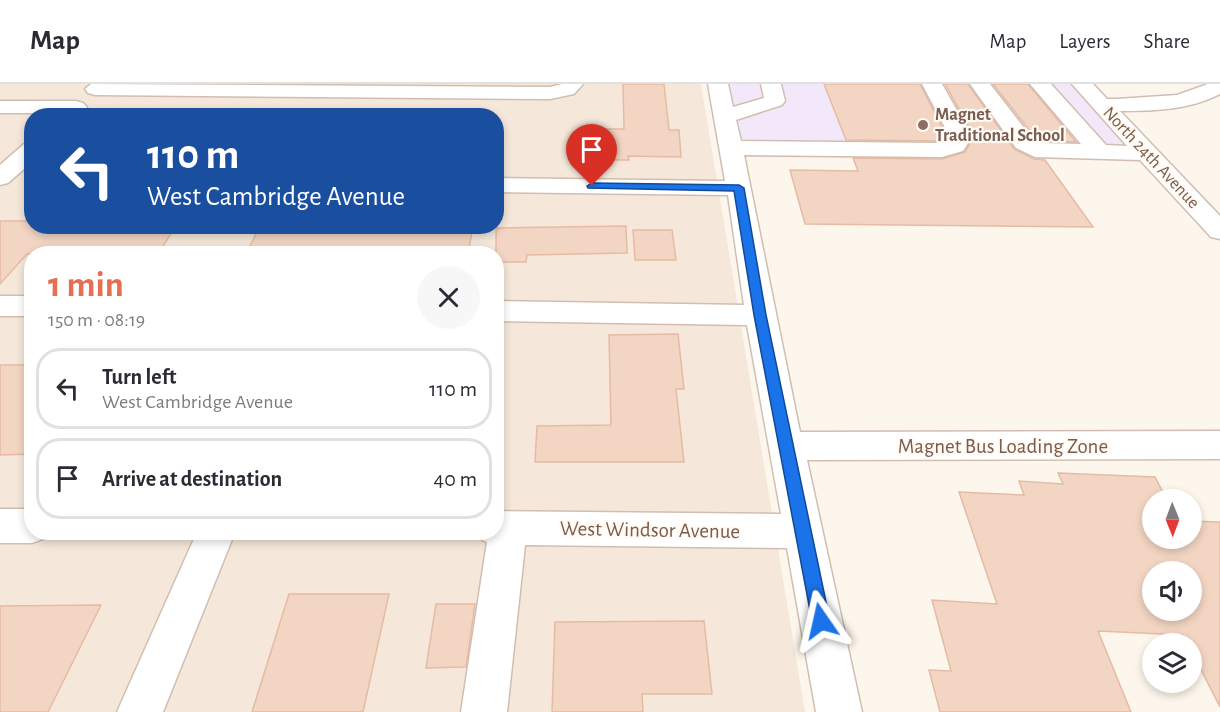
<!DOCTYPE html>
<html lang="en">
<head>
<meta charset="utf-8">
<style>
	body { margin:0; font-family:"Alegreya Sans",sans-serif; background:#f7f7f7; color:#2b2b33; height:100vh; display:flex; flex-direction:column; font-size:22px; white-space:nowrap }
	* { box-sizing:border-box; margin:0 }
	p { font-size:20px; color:#7c7c81 }
	.icon { flex:none; width:33px; height:33px; fill:none; stroke:currentColor; stroke-width:2; stroke-linecap:round; stroke-linejoin:round }
	.map { position:relative; flex:1; overflow:hidden }
	.details { position:absolute; left:24px; top:162px; width:480px; height:294px; display:flex; flex-direction:column; background:#fff; border-radius:24px; box-shadow:0 3px 9px #0003 }
	.details>* { flex:none }
	.hud { position:absolute; left:24px; top:24px; width:480px; height:126px; border-radius:24px; box-shadow:0 3px 9px #0003; background:#1a4fa0; color:#fff; overflow:hidden }
	.needle { width:39px; rotate:179deg }
	.buttons { position:absolute; left:1142px; top:405px; display:grid; gap:12px }
	.buttons a { display:grid; place-items:center; width:60px; height:60px; border-radius:50%; background:#fff; box-shadow:0 3px 9px #0003; font-size:30px }
	.pin { position:absolute; display:grid; place-items:center; width:51px; height:51px; color:#fff; margin:-62px -26px; border-radius:50% 50% 50% 0; rotate:-45deg; box-shadow:0 0 6px #0007 }
	.pin .icon { rotate:45deg }
	.me { position:absolute; width:66px; margin:-33px; rotate:349deg; stroke-linejoin:round; filter:drop-shadow(0 0 4px #0008) }
	.turn { display:flex; align-items:center; gap:21px; height:126px; padding:0 24px; font-size:27px }
	.turn .icon { width:78px; height:78px; stroke-width:2.5 }
	.turn b { display:block; font-size:42px; line-height:51px }
	.round { display:grid; place-items:center; flex:none; width:63px; height:63px; border-radius:32px; background:#f7f7f7 }
	.headline { display:flex; align-items:center; justify-content:space-between; height:102px; padding:0 24px }
	h1 { font-size:36px; font-weight:700; line-height:45px; color:#e76f51 }
	ul { padding:0; list-style:none }
	li { display:flex; align-items:center; gap:18px; height:81px; margin:0 12px 9px; padding:0 12px; border:3px solid #e1e1e2; border-radius:24px }
	li div { flex:1 }
	li b { display:block; font-size:22px }
	li em { font-style:normal }
	header { display:flex; align-items:center; gap:36px; box-sizing:border-box; height:84px; padding:0 30px; background:#fff; border-bottom:2px solid #e1e1e2 }
	header strong { font-size:28px }
	nav { display:flex; gap:33px; margin-inline-start:auto; font-size:21px }
	.map>svg:first-child { display:block }
	.residential { fill:#f5e8da; fill-rule:evenodd }
	.education { fill:#f3e8fa }
	.building { fill:#f3d5c3; stroke:#e6bba3; stroke-width:1.5; fill-rule:evenodd }
	.lines { fill:none; stroke-linecap:round; stroke-linejoin:round }
	.minor-casing { stroke:#d1beb0; stroke-width:3 }
	.minor { fill:#fff; fill-rule:evenodd }
	.route { fill:#1a73e8; stroke:#114b97; stroke-width:1.5 }
	.education-dot { fill:#8d6e63; stroke:#fffaf3; stroke-width:2 }
	.labels { text-anchor:middle; dominant-baseline:central; stroke-width:4.5; stroke-linejoin:round; paint-order:stroke }
	.far-education-label { font-size:18px; font-weight:bold; fill:#785e54; stroke:#fffaf3; text-anchor:start }
	.far-street-label { font-size:18px; fill:#7a5c4d; stroke:#fffaf3 }
	.street-label { font-size:21px; fill:#7a5c4d; stroke:#fffaf3 }
</style>
</head>
<body>
<header>
<strong>Map</strong>
<nav><a>Map</a><a>Layers</a><a>Share</a></nav>
</header>
<div class="map">
<svg width="1220" height="628" viewBox="0 0 1220 628">
	<rect width="100%" height="100%" fill="#fdf6ec"/>
	<path class="residential" d="M0 0H701L805 628H0ZM32 32H496V142H32ZM32 170H496V448H32Z"/>
	<path class="education" d="M718 0H1082L1153 76 733 73Z"/>
	<g class="building">
		<path d="M623 0H664L669 46H679L681 73 628 72 629 76H582L583 45H624Z"/>
		<path d="M824 0H920L947 53 941 57 846 56Z"/>
		<path d="M945 0H968L1014 65 1034 75 1045 76 1093 143 805 140 790 86 858 87 853 74 942 75 965 68 974 52Z"/>
		<path d="M993 0H1028L1076 58 1041 57 1034 52Z"/>
		<path d="M0 137H32V142H176L158 170H27L0 200Z"/>
		<path d="M260 142H473L468 170H246Z"/>
		<path d="M626 142 627 169 527 171 526 178H496V144Z"/>
		<path d="M633 146H672L676 176H635Z"/>
		<path d="M678 250 684 305H676L684 378H535L537 342 611 341 609 251Z"/>
		<path d="M0 281H32V370L0 371Z"/>
		<path d="M1058 389 1155 393 1167 416H1152V454H1191V437L1220 438V623L1191 566V560H1188L1183 551 1098 547 1131 628H940L929 586 951 587 932 516 997 520 959 408 1024 411 1019 397 1063 400ZM1152 488H1191V526H1152Z"/>
		<path d="M289 510H389L363 628H252Z"/>
		<path d="M436 520H475L466 583 426 584Z"/>
		<path d="M101 521 48 628H0V522Z"/>
		<path d="M704 537 712 610H642L643 628H552L555 538Z"/>
	</g>
	<g class="lines">
		<defs>
			<g id="minor">
				<path d="M91 0 550 3 562 0H583L574 10 550 15 95 11 88 9 85 5Z"/>
				<path d="M708 0H728L733 23 764 14 761 0H781L785 17 782 21 736 36 741 57 941 59 947 57 950 53 922 0H942L972 53 963 67 942 73 744 71 800 348 1220 347V375L807 376 862 628H816L787 464 525 461 507 628H461L487 458 482 456 479 448H496V427L781 430 747 241 496 237V217L744 221 728 111 496 108V94L725 97Z"/>
				<path d="M970 0H990L1032 54 1040 59 1081 60 1030 0H1051L1106 61 1127 62 1072 0H1093L1107 15H1117L1177 11 1208 0H1220V10C1189 26 1154 27 1120 27L1220 132V155L1211 153 1140 76 1035 73 1016 64Z"/>
				<path d="M0 17H76L83 19 87 23 83 27 76 29H0Z"/>
				<path d="M32 58V78L8 99 0 101V81L24 60Z"/>
				<rect x="0" y="212" width="32" height="20"/>
				<path d="M0 425H32V448H48L46 454 32 459H0Z"/>
				<path d="M197 448H235L163 628H117Z"/>
			</g>
		</defs>
		<use href="#minor" class="minor-casing"/>
		<use href="#minor" class="minor"/>
	</g>
	<path class="route" d="M592 99 739 101 744 104 766 231 830 537 827 543 821 546 815 543 812 537 754 231 734 107 588 104 587 102Z"/>
	<circle class="education-dot" cx="923" cy="41" r="6"/>
	<g class="labels">
		<g class="far-education-label">
			<text x="935" y="31">Magnet<tspan x="935" dy="21">Traditional School</tspan></text>
		</g>
		<g class="far-street-label">
			<text transform="translate(1151 74) rotate(47)">North 24th Avenue</text>
		</g>
		<g class="street-label">
			<text x="1003" y="362">Magnet Bus Loading Zone</text>
			<text transform="translate(650 446) rotate(1)">West Windsor Avenue</text>
		</g>
	</g>
</svg>
<div class="buttons">
<a><svg class="needle" viewBox="-14 -14 28 28"><path d="M0-13l5 13h-10z" fill="#e53935"/><path d="M0 13l5-13h-10z" fill="#7c7c81"/></svg></a>
<a><svg class="icon" aria-label="sound" viewBox="0 0 24 24"><path d="M4 9h4l5-4v14l-5-4H4zM17 9q2 3 0 6"/></svg></a>
<a><svg class="icon" aria-label="layers" viewBox="0 0 24 24"><path d="M12 4l9 5-9 5-9-5zM3 14l9 5 9-5"/></svg></a>
</div>
<div class="pin" style="left:592px;top:102px;background:#d93025"><svg class="icon" aria-label="arrive" viewBox="0 0 24 24"><path d="M6 21V4h12l-3 4 3 4H6"/></svg></div>
<svg class="me" style="left:821px;top:537px" viewBox="-20 -20 40 40"><path d="M0-17L14 15 0 8-14 15z" fill="#1a73e8" stroke="#fff" stroke-width="4"/></svg>
<div class="hud">
<div class="turn"><svg class="icon" aria-label="left" viewBox="0 0 24 24"><path d="M17 20v-9H6M10 6l-5 5 5 5"/></svg><div><b>110 m</b>West Cambridge Avenue</div></div>
</div>
<section class="details">
<div class="headline"><div><h1>1 min</h1><p>150 m · 08:19</p></div><a class="round"><svg class="icon" aria-label="close" viewBox="0 0 24 24"><path d="M6 6l12 12M18 6L6 18"/></svg></a></div>
<ul>
<li><svg class="icon" aria-label="left" viewBox="0 0 24 24"><path d="M17 20v-9H6M10 6l-5 5 5 5"/></svg><div><b>Turn left</b><p>West Cambridge Avenue</p></div><em>110 m</em></li>
<li><svg class="icon" aria-label="arrive" viewBox="0 0 24 24"><path d="M6 21V4h12l-3 4 3 4H6"/></svg><div><b>Arrive at destination</b></div><em>40 m</em></li>
</ul>
</section>
</div>
</body>
</html>
